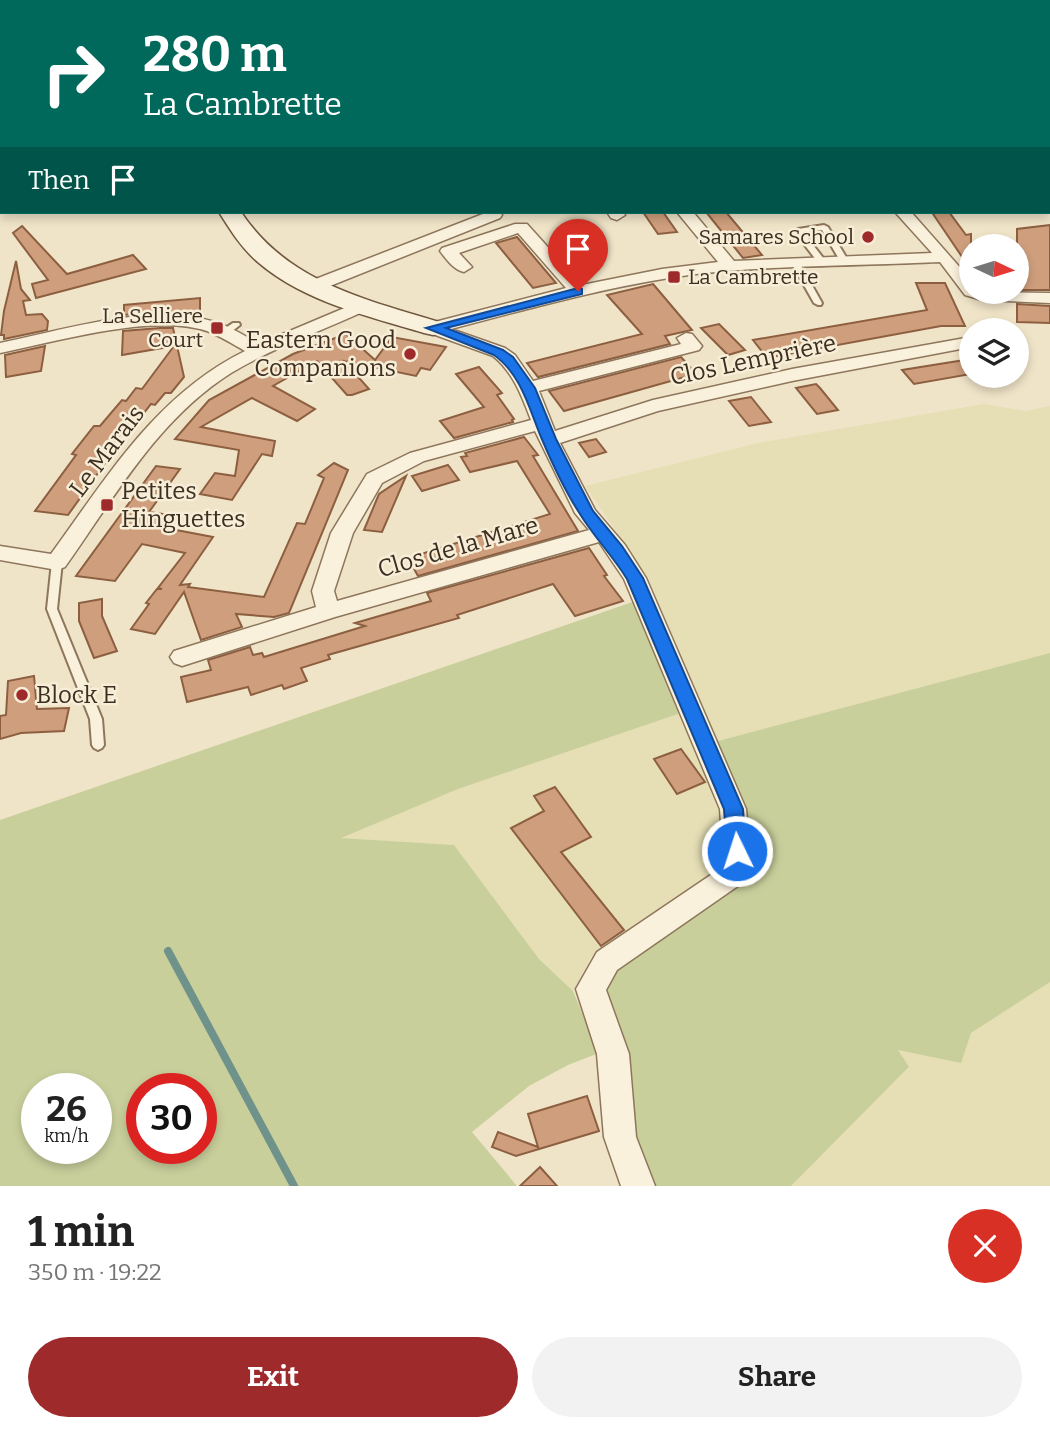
<!DOCTYPE html>
<html lang="en">
<head>
<meta charset="utf-8">
<style>
	body { margin:0; font-family:Bitter,serif; background:#f2f2f2; color:#222; height:100vh; display:flex; flex-direction:column; font-size:26px; white-space:nowrap }
	* { box-sizing:border-box; margin:0 }
	p { font-size:23px; color:#767676 }
	.icon { flex:none; width:38px; height:38px; fill:none; stroke:currentColor; stroke-width:2; stroke-linecap:round; stroke-linejoin:round }
	.map { position:relative; height:1186px; overflow:hidden }
	.drawer { display:flex; flex-direction:column; background:#fff; flex:1 }
	.drawer>* { flex:none }
	.guide { position:absolute; left:0px; top:0px; width:1050px; height:214px; box-shadow:0 4px 10px #0003; background:#00695c; color:#fff; overflow:hidden }
	.needle { width:46px; rotate:94deg }
	.controls { position:absolute; left:959px; top:234px; display:grid; gap:14px }
	.controls a { display:grid; place-items:center; width:70px; height:70px; border-radius:50%; background:#fff; box-shadow:0 4px 10px #0003; font-size:35px }
	.speed { position:absolute; left:21px; top:1073px; display:flex; gap:14px; font-size:35px; font-weight:700; text-align:center }
	.speed>* { display:grid; place-content:center; width:91px; height:91px; border-radius:50%; background:#fff; box-shadow:0 4px 10px #0003; line-height:1 }
	.speed small { font-size:18px; font-weight:400 }
	.speed .limit { border:10px solid #d22; background:#fff; color:#111 }
	.pin { position:absolute; display:grid; place-items:center; width:60px; height:60px; color:#fff; margin:-72px -30px; border-radius:50% 50% 50% 0; rotate:-45deg; box-shadow:0 0 7px #0007 }
	.pin .icon { rotate:45deg }
	.me { position:absolute; width:77px; margin:-38px; rotate:356deg; stroke-linejoin:round; filter:drop-shadow(0 0 5px #0008) }
	.turn { display:flex; align-items:center; gap:24px; height:147px; padding:0 28px; font-size:32px }
	.turn .icon { width:91px; height:91px; stroke-width:2.5 }
	.turn b { display:block; font-size:49px; line-height:60px }
	.then { display:flex; align-items:center; height:66px; padding:0 28px; background:#0003; gap:14px; font-size:26px }
	.round { display:grid; place-items:center; flex:none; width:74px; height:74px; border-radius:37px; background:#f2f2f2 }
	.summary { display:flex; align-items:center; justify-content:space-between; height:119px; padding:0 28px }
	h1 { font-size:42px; font-weight:700; line-height:52px }
	.button { display:flex; gap:14px; margin-top:auto; padding:14px 28px }
	.button a { flex:1; height:80px; border-radius:42px; background:#9e2a2b; color:#fff; font-size:28px; font-weight:700; line-height:80px; text-align:center }
	.button a+a { background:#f2f2f2; color:#222 }
	.map>svg:first-child { display:block }
	.farmland { fill:#e6deb5 }
	.green { fill:#c9cf9b; fill-rule:evenodd }
	.water { fill:#a9c4bc; stroke:#6f938a; stroke-width:2 }
	.lines { fill:none; stroke-linecap:round; stroke-linejoin:round }
	.stream { stroke:#6f938a; stroke-width:8 }
	.building { fill:#cf9f7d; stroke:#8d5f41; stroke-width:2 }
	.lane-casing { stroke:#8d765c; stroke-width:4 }
	.street-casing { stroke:#8d765c; stroke-width:3 }
	.secondary-casing { stroke:#6f573f; stroke-width:3 }
	.primary-casing { stroke:#5b4430; stroke-width:3 }
	.lane { fill:#faf1dc; fill-rule:evenodd }
	.street { fill:#faf1dc; fill-rule:evenodd }
	.secondary { fill:#faf1dc; fill-rule:evenodd }
	.primary { fill:#f3d9a0; fill-rule:evenodd }
	.route { fill:#1a73e8; stroke:#114b97; stroke-width:2 }
	.poi-dot { fill:#9e2a2b; stroke:#f7eed8; stroke-width:2.5 }
	.labels { text-anchor:middle; dominant-baseline:central; stroke-width:5; stroke-linejoin:round; paint-order:stroke }
	.far-poi-label { font-size:21px; fill:#3d2e20; stroke:#f7eed8; text-anchor:end }
	.poi-label { font-size:24px; fill:#3d2e20; stroke:#f7eed8; text-anchor:start }
	.street-label { font-size:24px; fill:#3d2e20; stroke:#f7eed8 }
</style>
</head>
<body>
<div class="map">
<svg width="1050" height="1186" viewBox="0 0 1050 1186">
	<rect width="100%" height="100%" fill="#f0e4c8"/>
	<g class="farmland">
		<path d="M984 404 1026 411 1050 406V653L718 741 647 576 585 486 758 443Z"/>
		<path d="M681 713 719 800 729 841 721 872 651 923 591 957 573 991 539 959 454 845 339 838 458 789Z"/>
		<path d="M1050 982V1186H791L909 1068 898 1050 971 1033Z"/>
	</g>
	<g class="green">
		<path d="M644 598 681 713 458 789 341 838 454 845 539 959 573 991 599 1053 568 1065 529 1086 472 1132 517 1186H0V820ZM37 1088H96V1148H37ZM142 1088H201V1148H142Z"/>
		<path d="M1050 653V982L971 1033 961 1063 898 1050 909 1067 791 1186H648L628 1129 602 983 627 958 750 873 746 820 718 741Z"/>
	</g>
	<path class="water" d="M0 0H827L2 2 0 177Z"/>
	<g class="lines">
		<path class="stream" d="M168 951 294 1186"/>
	</g>
	<g class="building">
		<path d="M643 212H663L677 232 658 234Z"/>
		<path d="M706 212H726L762 255 743 258Z"/>
		<path d="M937 212H949L966 235 971 234V270L933 214Z"/>
		<path d="M1050 225V290H1017V229Z"/>
		<path d="M22 226 67 274 133 255 146 269 36 298 32 284 48 280 13 233Z"/>
		<path d="M517 237 556 283 533 288 496 243Z"/>
		<path d="M16 261 21 289 30 300 23 301 26 315 42 314 48 321 47 330 4 339V335H1L4 311Z"/>
		<path d="M916 283H945L965 326H941L767 358 753 340 927 310Z"/>
		<path d="M653 284 692 330 665 336 670 344 538 377 527 363 642 334 607 295Z"/>
		<path d="M200 298V314L163 312 124 315V305Z"/>
		<path d="M1017 304 1050 306V323L1017 322Z"/>
		<path d="M719 324 745 350 728 355 701 328Z"/>
		<path d="M160 328H173L184 377 171 393H165L155 405 151 404 130 431 123 430 102 459H108L68 515 35 511 76 455 72 454 94 426H100L122 400 126 401 136 388 142 389 174 346 122 355 123 331Z"/>
		<path d="M346 334 375 360 392 337 446 347 430 370 421 368 416 376 344 361 369 389 352 395H347L317 361 273 386 315 409 297 421 252 398 201 427 275 441 272 456 262 454 232 500 200 494 215 473 235 476 239 450 175 439 209 400 293 354Z"/>
		<path d="M45 346 41 371 6 377 5 355Z"/>
		<path d="M681 357 696 374 564 411 549 391Z"/>
		<path d="M971 359V374L914 384 902 370Z"/>
		<path d="M479 367 502 393 497 395 514 419 512 420 513 422 454 438 440 421 484 407 456 374Z"/>
		<path d="M816 384 820 388 838 410 817 414 796 388Z"/>
		<path d="M751 397 771 422 749 426 729 401Z"/>
		<path d="M524 437 538 455 533 456 578 531 418 576 408 558 550 514 517 461 470 472 461 457 467 456 465 453Z"/>
		<path d="M596 439 606 452 589 457 579 443Z"/>
		<path d="M334 463 348 470 289 613 274 617 236 614 242 627 201 640 184 592 155 634 131 629 149 604 146 603 157 589H162L158 588 185 553 142 544 115 581 76 576 156 466 180 469 149 512 163 514 155 526 213 537 180 585 190 584 188 587 264 597 297 523 305 524 324 478 318 475Z"/>
		<path d="M448 465 459 480 422 491 412 476Z"/>
		<path d="M406 476 382 532 364 530 379 494Z"/>
		<path d="M589 548 607 575 604 576 623 601 575 616 553 584 457 615 459 618 328 655 330 659 301 668 307 681 284 689 282 685 251 695 248 687 187 702 181 677 211 670 208 660 250 647 253 655 262 653 264 657 365 626 355 623 431 601 427 593Z"/>
		<path d="M102 599V616L117 651 94 658 79 621V603Z"/>
		<path d="M34 676 37 709 69 708 64 731 21 733 0 739V716L6 715 8 681Z"/>
		<path d="M681 749 705 782 677 794 654 759Z"/>
		<path d="M555 787 591 837 561 852 624 930 601 946 511 828 544 811 534 796Z"/>
		<path d="M587 1096 599 1131 516 1156 492 1147 498 1132 538 1147 528 1114Z"/>
		<path d="M540 1167 557 1186H520Z"/>
	</g>
	<g class="lines">
		<defs>
			<g id="lane">
				<path d="M824 225 828 227 849 262 848 264H842L822 230 803 232 827 263 823 265H820L794 231 798 229Z"/>
				<path d="M793 262 800 264 822 303 821 305H818L814 303 792 264Z"/>
				<path d="M233 323H239L240 325 227 335H221V331Z"/>
				<path d="M57 559 62 562 57 609 102 719 104 745 102 748 98 750 94 748 92 745 90 719 47 609 52 562Z"/>
			</g>
			<g id="street">
				<path d="M488 212H500L502 215 500 218 320 290 314 291 305 286 308 282Z"/>
				<path d="M607 212H623L625 215 617 220 611 218Z"/>
				<path d="M677 212H693L734 261 932 253 895 212H911L971 280V292L1050 293V303L982 300 965 295 940 262C859 266 777 265 696 274 612 285 532 308 451 329L505 348 515 355 533 381 681 344 677 338 686 333 692 334 702 346 699 350 539 391 555 431 653 400 792 369 971 337V347L792 381 658 411 560 443 595 510 625 545 646 578 746 809 752 871 748 879 617 970 606 990 629 1054 636 1137 655 1186H621L604 1137 597 1054 576 989 597 952 724 866 720 809 624 579 599 542 335 617 182 666 174 663 170 657 174 651 316 607 312 591 331 533 367 474 410 453 531 420C522 396 513 372 493 356L427 332 424 328 427 324 566 288 518 233 459 253 472 267 464 272C454 270 446 259 440 251L442 248 515 224H527L582 285 662 269 718 262ZM535 431 575 513 589 530 337 601 334 591 353 533 382 483 424 461Z"/>
				<path d="M361 301 370 306 367 310C322 331 274 347 231 373 157 420 114 498 65 567L57 570 0 560V546L51 554C107 477 157 394 245 351 233 344 220 336 207 331 153 313 55 342 0 353V343C64 330 151 302 215 322 231 327 245 336 259 344Z"/>
			</g>
			<path id="secondary" d="M219 212H241C288 283 365 299 442 323L445 328 442 333 433 335 424 333C368 316 305 302 259 263 242 249 231 231 219 212Z"/>
			<g id="primary">
				<path d="M825 0H849L824 2Z"/>
				<rect x="0" y="178" width="2" height="14"/>
			</g>
		</defs>
		<use href="#lane" class="lane-casing"/>
		<use href="#street" class="street-casing"/>
		<use href="#secondary" class="secondary-casing"/>
		<use href="#primary" class="primary-casing"/>
		<use href="#lane" class="lane"/>
		<use href="#street" class="street"/>
		<use href="#secondary" class="secondary"/>
		<use href="#primary" class="primary"/>
	</g>
	<path class="route" d="M578 288 582 289V294L446 328 503 350 513 357 535 388 556 439 593 511 622 546 643 578 743 809 746 851 743 857 737 859 730 857 727 851 724 809 627 579C613 556 594 537 580 514 565 491 552 463 541 437 529 408 521 374 494 355L426 328Z"/>
	<g class="poi-dot">
		<circle cx="868" cy="237" r="7"/>
		<rect x="667" y="270" width="14" height="14" rx="3.5"/>
		<rect x="210" y="321" width="14" height="14" rx="3.5"/>
		<circle cx="410" cy="354" r="7"/>
		<rect x="100" y="498" width="14" height="14" rx="3.5"/>
		<circle cx="22" cy="695" r="7"/>
	</g>
	<g class="labels">
		<g class="far-poi-label">
			<text x="854" y="237">Samares School</text>
			<text x="688" y="277" text-anchor="start">La Cambrette</text>
			<text x="203" y="316">La Selliere<tspan x="203" dy="24">Court</tspan></text>
		</g>
		<g class="poi-label">
			<text x="396" y="340" text-anchor="end">Eastern Good<tspan x="396" dy="28">Companions</tspan></text>
			<text x="121" y="491">Petites<tspan x="121" dy="28">Hinguettes</tspan></text>
			<text x="36" y="695">Block E</text>
		</g>
		<g class="street-label">
			<text transform="translate(753 360) rotate(-12)">Clos Lemprière</text>
			<text transform="translate(107 451) rotate(-53)">Le Marais</text>
			<text transform="translate(458 547) rotate(-16)">Clos de la Mare</text>
		</g>
	</g>
</svg>
<div class="controls">
<a><svg class="needle" viewBox="-14 -14 28 28"><path d="M0-13l5 13h-10z" fill="#e53935"/><path d="M0 13l5-13h-10z" fill="#767676"/></svg></a>
<a><svg class="icon" aria-label="layers" viewBox="0 0 24 24"><path d="M12 4l9 5-9 5-9-5zM3 14l9 5 9-5"/></svg></a>
</div>
<div class="speed"><div>26<small>km/h</small></div><div class="limit">30</div></div>
<div class="pin" style="left:578px;top:291px;background:#d93025"><svg class="icon" aria-label="arrive" viewBox="0 0 24 24"><path d="M6 21V4h12l-3 4 3 4H6"/></svg></div>
<svg class="me" style="left:737px;top:851px" viewBox="-20 -20 40 40"><circle r="17" fill="#1a73e8" stroke="#fff" stroke-width="3"/><path d="M0-11L8 9 0 5-8 9z" fill="#fff"/></svg>
<div class="guide">
<div class="turn"><svg class="icon" aria-label="right" viewBox="0 0 24 24"><path d="M7 20v-9h11M14 6l5 5-5 5"/></svg><div><b>280 m</b>La Cambrette</div></div>
<div class="then">Then<svg class="icon" aria-label="arrive" viewBox="0 0 24 24"><path d="M6 21V4h12l-3 4 3 4H6"/></svg></div>
</div>
</div>
<section class="drawer">
<div class="summary"><div><h1>1 min</h1><p>350 m · 19:22</p></div><a class="round" style="background:#d93025;color:#fff"><svg class="icon" aria-label="close" viewBox="0 0 24 24"><path d="M6 6l12 12M18 6L6 18"/></svg></a></div>
<div class="button"><a>Exit</a><a>Share</a></div>
</section>
</body>
</html>
